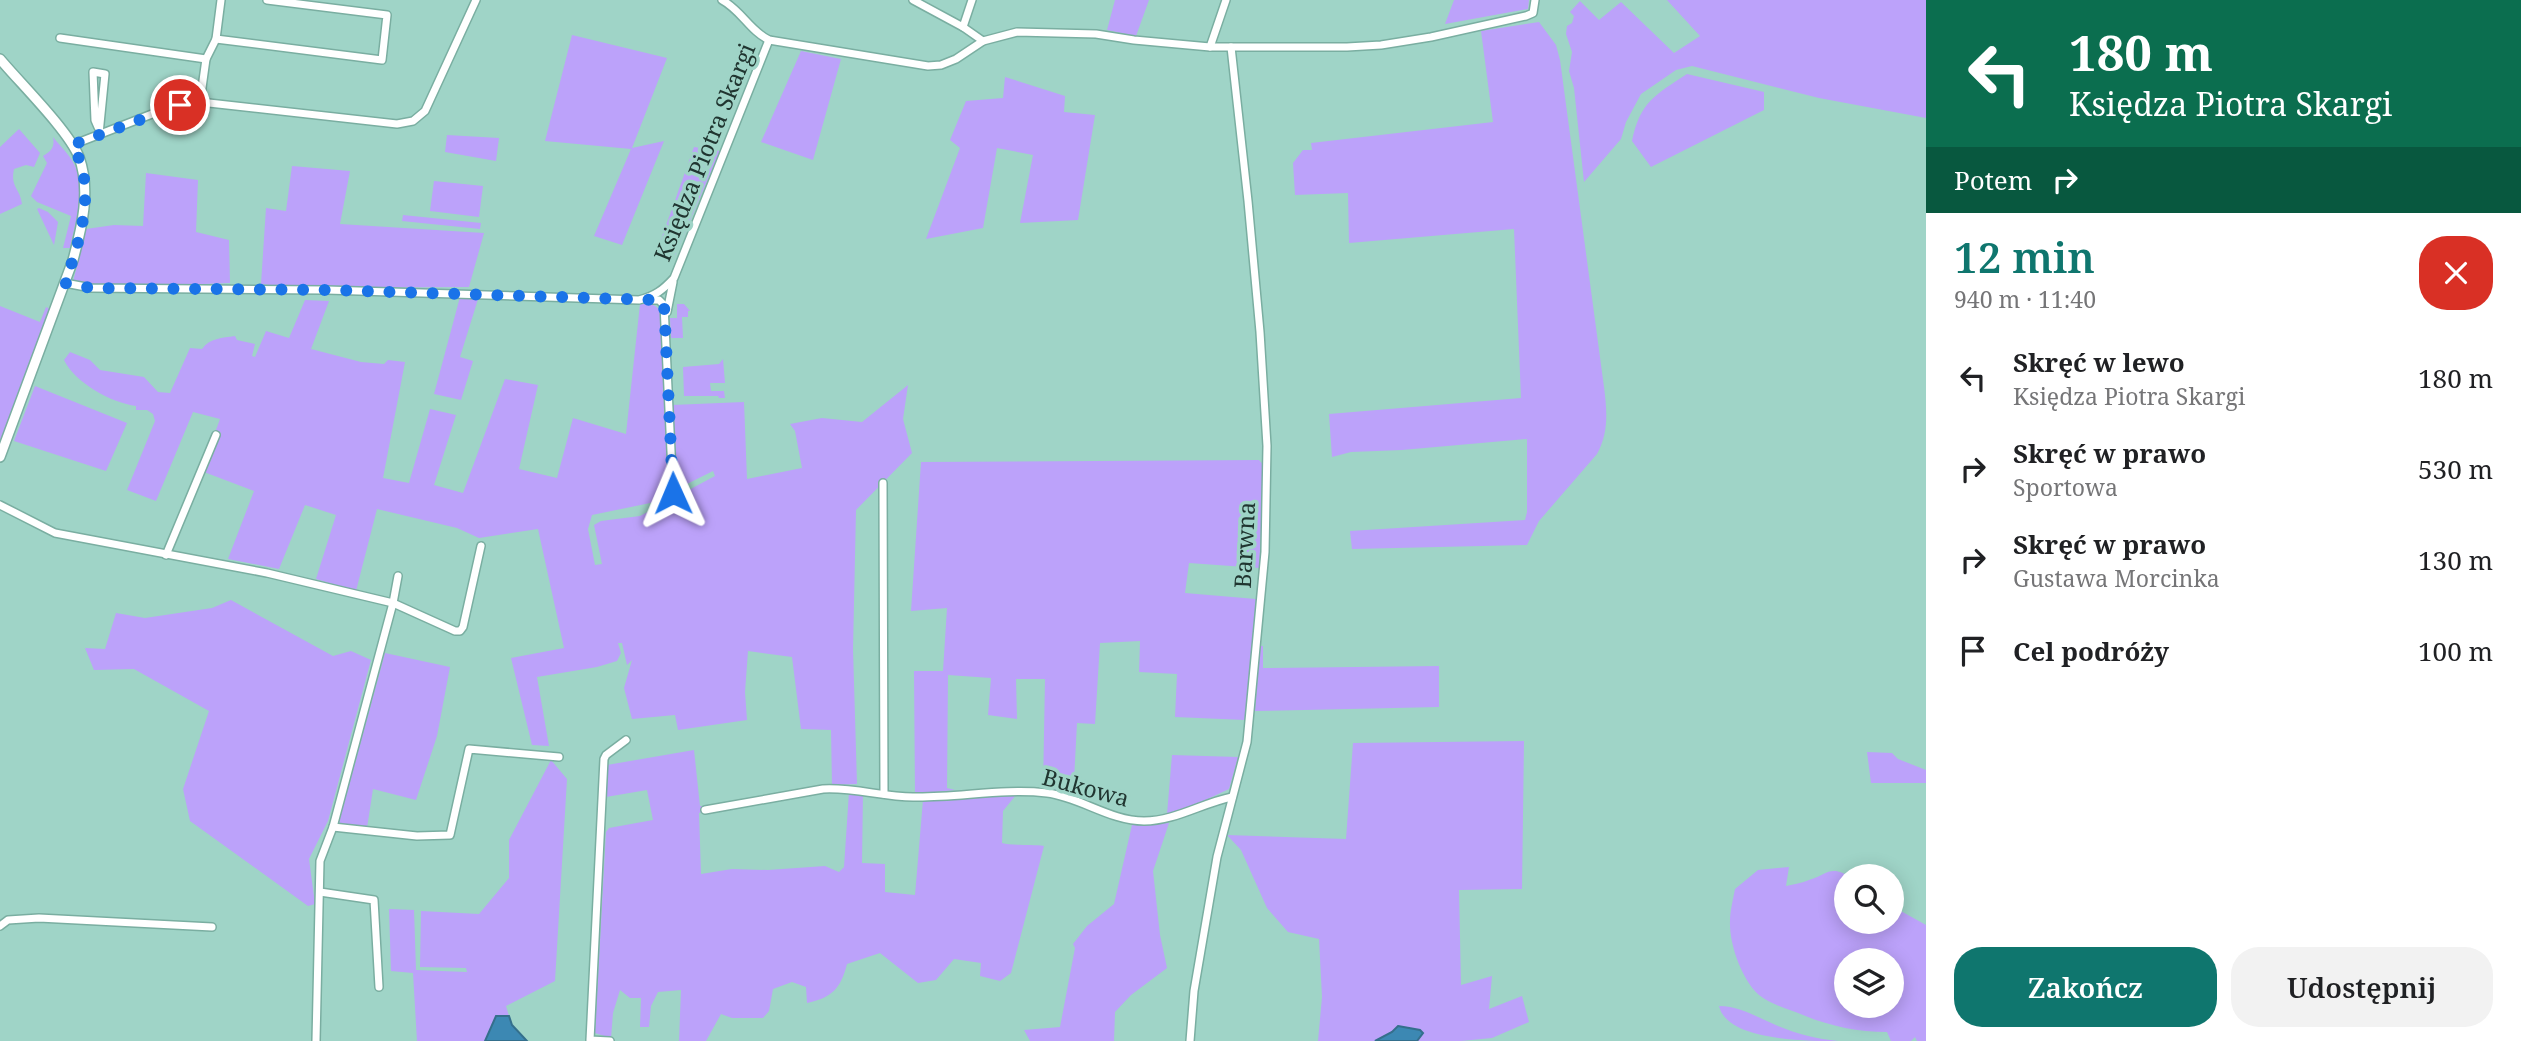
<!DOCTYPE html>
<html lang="pl">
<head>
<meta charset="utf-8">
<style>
	body { margin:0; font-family:"Noto Serif",serif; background:#f2f2f2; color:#202124; height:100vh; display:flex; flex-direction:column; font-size:26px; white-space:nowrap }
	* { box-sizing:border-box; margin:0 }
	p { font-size:23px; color:#757577 }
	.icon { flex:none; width:38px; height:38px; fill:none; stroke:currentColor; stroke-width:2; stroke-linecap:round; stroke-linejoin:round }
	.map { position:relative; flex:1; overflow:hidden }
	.details { display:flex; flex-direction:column; background:#fff; width:595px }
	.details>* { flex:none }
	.guide { background:#0b6e4f; color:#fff; overflow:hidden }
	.fabs { position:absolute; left:1834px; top:864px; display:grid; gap:14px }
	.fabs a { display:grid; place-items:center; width:70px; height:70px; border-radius:50%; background:#fff; box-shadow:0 4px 18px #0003; font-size:35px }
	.pin { position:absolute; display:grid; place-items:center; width:60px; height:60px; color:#fff; margin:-30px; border:4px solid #fff; border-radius:50%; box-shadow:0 2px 7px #0007 }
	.me { position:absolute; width:77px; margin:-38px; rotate:359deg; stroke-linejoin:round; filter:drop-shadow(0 0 5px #0008) }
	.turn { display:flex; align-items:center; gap:24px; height:147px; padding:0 28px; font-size:32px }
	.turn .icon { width:91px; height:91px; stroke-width:2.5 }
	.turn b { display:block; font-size:49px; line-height:60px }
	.then { display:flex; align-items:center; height:66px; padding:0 28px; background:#0003; gap:14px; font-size:26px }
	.round { display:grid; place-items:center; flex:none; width:74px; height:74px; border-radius:28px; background:#f2f2f2 }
	.overview { display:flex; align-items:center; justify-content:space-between; height:119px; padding:0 28px }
	h1 { font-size:42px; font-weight:600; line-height:52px; color:#0f766e }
	.primary-button { display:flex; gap:14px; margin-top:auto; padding:14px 28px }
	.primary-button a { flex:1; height:80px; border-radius:28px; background:#0f766e; color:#fff; font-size:28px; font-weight:600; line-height:80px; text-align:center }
	.primary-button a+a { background:#f2f2f2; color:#202124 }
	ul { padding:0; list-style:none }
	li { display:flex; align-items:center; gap:21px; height:91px; padding:0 28px }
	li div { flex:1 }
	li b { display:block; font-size:26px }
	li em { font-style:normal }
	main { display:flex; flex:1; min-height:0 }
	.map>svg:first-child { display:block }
	.green { fill:#bca2fa; fill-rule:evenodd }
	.water { fill:#3c88b3; stroke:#346f8c; stroke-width:2 }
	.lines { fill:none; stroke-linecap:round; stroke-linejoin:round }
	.minor-casing { stroke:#7aaea1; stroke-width:10 }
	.tertiary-casing { stroke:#7aaea1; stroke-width:12 }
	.minor { stroke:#fff; stroke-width:7 }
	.tertiary { stroke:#fff; stroke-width:9 }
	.route { stroke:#1a73e8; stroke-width:12; stroke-dasharray:0 21.6 }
	.labels { text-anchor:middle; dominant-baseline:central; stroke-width:7; stroke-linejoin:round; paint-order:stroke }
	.street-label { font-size:23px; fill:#203530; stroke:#9fd4c7 }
</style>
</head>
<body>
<main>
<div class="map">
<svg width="1926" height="1041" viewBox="0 0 1926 1041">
	<rect width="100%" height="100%" fill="#9fd4c7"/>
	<g class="green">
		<path d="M1115 0H1149L1136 36 1107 30Z"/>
		<path d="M1454 0H1529L1528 9 1445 24Z"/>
		<path d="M1667 0H1926V118L1819 98 1692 66 1676 70 1641 94 1626 122 1621 139 1584 182 1574 88 1569 71 1572 52 1566 34 1567 26 1572 23 1574 16 1570 12 1580 1 1599 20 1621 2 1674 53 1700 36Z"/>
		<path d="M1539 22 1556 45 1560 60 1604 387C1607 411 1609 432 1597 454L1539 521 1527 545 1352 549 1350 531 1525 520 1527 512V439L1402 450 1351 452 1332 457 1329 414 1521 398 1514 229 1349 243 1348 193 1295 195 1293 163 1303 150H1312L1311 143 1493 122 1481 31Z"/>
		<path d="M572 35 667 58 632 148 664 141 622 245 594 236 631 149 545 141Z"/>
		<path d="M801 51 841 59 813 160 761 142Z"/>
		<path d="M1687 74 1764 92V110L1651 167 1632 141C1640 102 1655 95 1687 74Z"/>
		<path d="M1005 77 1065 96 1064 112 1095 115 1078 220 1020 223 1033 155 997 148 983 228 926 239 960 148 950 140 966 101 1003 98Z"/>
		<path d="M19 129 40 153 34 167 26 165 14 169C10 187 20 188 22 204L0 214V147Z"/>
		<path d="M447 135 499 138 496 161 445 152Z"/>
		<path d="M53 137C60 146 70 155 74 164 87 189 75 223 70 248H63L71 216 37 202 31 196 47 163 43 156C51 151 55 148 53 137Z"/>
		<path d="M694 147 720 151 675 255 658 248Z"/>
		<path d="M292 166 350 171 340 224 484 233 469 287 295 288 261 284 266 208 286 211Z"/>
		<path d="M146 173 198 180 196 232 229 240 230 283 124 287 73 282 86 229 114 225 143 226Z"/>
		<path d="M434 181 483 186 479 217 430 211Z"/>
		<path d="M39 208 48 212 58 222 54 245 37 209Z"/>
		<path d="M403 215 481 223 480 229 402 221Z"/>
		<path d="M479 296 460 357 473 361 461 400 434 394 460 297Z"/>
		<path d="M305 300 329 301 311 349 361 362 384 364 388 360 405 362 383 478 409 483 430 409 456 415 434 485 463 493 505 379 538 385 519 469 557 478 573 418 626 434 640 304C649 304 655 303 660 311L670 489 660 501 592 515 588 529 595 565 602 564 594 525 601 521 640 516 715 476 713 471 681 487 676 483 672 405 744 402 747 479 802 468 795 431 790 424 822 418 862 422 908 385 903 419 912 453 856 510 853 649 857 784 832 785 831 730 801 729 792 657 748 651 745 692 747 720 678 730 675 715 632 719 624 688 632 660 627 665 622 643H618L621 653 617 661 597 667 537 677 549 746 532 745 511 658 564 648 538 529 479 538 457 528 377 509 356 591 316 579 336 515 305 505 279 569 228 559 254 491 204 472 221 433 216 430 220 419 193 412 156 501 127 490 155 421 153 414 147 410H136V406C112 403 75 383 64 360L70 352 90 360 100 370 144 377 158 392 170 393 190 348 202 349C210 338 222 338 235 336L237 340 255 344 252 356 255 357 266 331 289 338Z"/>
		<path d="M677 304H684L690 311H688V317H682L683 338H671L670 318H677Z"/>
		<path d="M0 306 40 322 46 307 50 309 0 445Z"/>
		<path d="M723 359 725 383H710L711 391H724L725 398H719L718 396H684L683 367 719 364Z"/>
		<path d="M35 386 127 423 106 471 14 441Z"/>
		<path d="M1259 460 1264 466 1259 568 1189 563 1185 593 1256 599 1245 720 1175 717 1177 674 1139 672 1140 641 1100 643 1095 724 1077 723 1073 799 1056 790 1043 789 1045 679H1016L1017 719 988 715 991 678 948 675 947 788 955 790 915 794 914 671H943L947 608 911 611 921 462Z"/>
		<path d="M231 600 333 656 351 651 371 660 328 821 309 859 315 904 308 906 190 821 183 789 209 711 134 669 94 670 85 648 105 649 116 613 145 618 212 608Z"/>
		<path d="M1260 646H1263V668L1439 666V707L1255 711Z"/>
		<path d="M385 653 450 667 437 736 416 800 373 789 367 828 344 826 339 822Z"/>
		<path d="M1524 741 1522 889 1459 890 1461 985 1492 976 1489 1009 1522 996 1529 1022 1492 1038 1461 1041H1318L1322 997 1319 939 1288 932 1267 908 1241 850 1227 835 1346 839 1353 743Z"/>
		<path d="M694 750 700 806H703L702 812 699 813 701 874 732 869 768 870 825 866 839 872 844 867 849 792 863 791 862 863 885 864V892L915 895 923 800 1016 795 1003 811 1002 843C1011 846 1032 844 1044 846L1011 973 1000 981 980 976 981 963 954 959 936 980 918 983 880 953 847 964C841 988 832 998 807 1003L806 987 792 982 773 989 769 1011 763 1018H732L721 1014 706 1041H679L681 990 658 992 651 1006 649 1027H640L641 998H630L620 990 613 1013 611 1038 595 1033 606 832 609 828 653 820 647 790 606 797 607 765Z"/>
		<path d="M1867 752 1892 753 1898 759 1926 770V783H1871Z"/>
		<path d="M1172 755 1238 757 1229 789 1182 811 1167 814Z"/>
		<path d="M551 760 567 779 555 981 506 1006 509 1016 496 1017 485 1041H417L413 973 391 971 389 909 414 910 416 970 467 972 466 968 420 967 421 911 479 914 509 878V840Z"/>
		<path d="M1169 823 1153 871 1160 935 1167 968 1131 995 1115 1012 1114 1041H1030L1024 1030 1060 1027 1075 948 1073 944 1087 926 1114 904 1132 825Z"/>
		<path d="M1789 867 1786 886C1794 884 1802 883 1809 880 1829 874 1829 865 1851 877H1846V922H1892V900L1897 903 1899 910 1926 925V1041H1917L1915 1037 1911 1041H1891L1887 1032C1858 1032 1829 1026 1803 1015 1788 1009 1772 1005 1759 995 1742 980 1729 944 1730 921 1730 911 1733 900 1735 889L1758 870ZM1846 961H1892V1006H1846Z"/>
		<path d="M1719 1006C1741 1006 1758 1018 1778 1026 1797 1034 1817 1039 1838 1041 1807 1041 1727 1041 1719 1006Z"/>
	</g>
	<g class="water">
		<path d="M496 1016H509L512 1025 527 1041H485Z"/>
		<path d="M1398 1026 1420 1030 1423 1033 1417 1041H1375L1392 1032Z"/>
	</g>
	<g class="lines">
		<defs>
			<g id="minor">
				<path d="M722 0C741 10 750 31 769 40L928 66 941 65 956 59 983 41 1017 32 1096 34 1134 40 1210 47H1347L1381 45 1431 37 1526 16 1533 13 1535 0"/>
				<path d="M913 0 963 27"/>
				<path d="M972 0 963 27 983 41"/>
				<path d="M60 38 206 59"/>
				<path d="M216 39 382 60 387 15 267 0"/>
				<path d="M1210 47 1226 0"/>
				<path d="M200 102 206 59 216 39 221 0"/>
				<path d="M98 127 95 120 93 72 105 74 99 134"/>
				<path d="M72 145 165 109 200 102 397 124 413 121 425 111 476 0"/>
				<path d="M65 283 91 288 327 290 639 300C655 296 663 290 674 278L769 40"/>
				<path d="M650 300H659L664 305 673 493"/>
				<path d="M667 312 673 282"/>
				<path d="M883 483 884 794"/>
				<path d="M0 505 55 533 267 573 393 603 455 631H460L463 627 481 546"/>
				<path d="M166 555 216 435"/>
				<path d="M705 810 823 789C853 787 883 797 913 797 958 798 1002 788 1047 793 1080 797 1110 821 1144 821 1175 821 1202 803 1232 797"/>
				<path d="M333 827 417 836 450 835 469 749 559 757"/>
				<path d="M320 892 374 900 379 987"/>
				<path d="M0 926 8 920 39 918 212 927"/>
				<path d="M316 1041 320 861 333 827 393 603 398 576"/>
				<path d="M610 1041 590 1040 604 759 606 755 626 740"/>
				<path d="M1190 1041 1194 991 1217 857 1247 742 1265 552 1267 446 1260 332 1248 201 1231 47"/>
			</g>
			<path id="tertiary" d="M0 59C20 83 68 130 79 157 91 190 82 227 73 260L0 457"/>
		</defs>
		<use href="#minor" class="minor-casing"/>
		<use href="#tertiary" class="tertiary-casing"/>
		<use href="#minor" class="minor"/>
		<use href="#tertiary" class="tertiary"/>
	</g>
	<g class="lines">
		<path class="route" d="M180 105 72 145C98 186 80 240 65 283L91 288 327 290 659 300 664 305 665 323 673 493"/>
	</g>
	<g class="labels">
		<g class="street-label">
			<text transform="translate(704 152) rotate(-68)">Księdza Piotra Skargi</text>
			<text transform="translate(1244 545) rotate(-87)">Barwna</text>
			<text transform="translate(1086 787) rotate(15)">Bukowa</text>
		</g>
	</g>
</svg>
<div class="fabs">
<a><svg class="icon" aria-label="search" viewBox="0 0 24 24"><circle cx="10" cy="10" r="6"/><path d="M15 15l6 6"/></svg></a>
<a><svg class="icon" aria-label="layers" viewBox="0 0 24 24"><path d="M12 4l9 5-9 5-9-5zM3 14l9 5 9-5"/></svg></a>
</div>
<div class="pin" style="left:180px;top:105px;background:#d93025"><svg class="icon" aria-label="arrive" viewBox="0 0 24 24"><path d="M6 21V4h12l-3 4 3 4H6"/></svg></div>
<svg class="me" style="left:673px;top:493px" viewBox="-20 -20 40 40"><path d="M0-17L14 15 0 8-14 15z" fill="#1a73e8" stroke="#fff" stroke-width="4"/></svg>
</div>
<section class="details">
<div class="guide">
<div class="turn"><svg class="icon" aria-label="left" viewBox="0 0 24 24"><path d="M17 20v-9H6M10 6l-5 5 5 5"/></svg><div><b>180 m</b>Księdza Piotra Skargi</div></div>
<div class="then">Potem<svg class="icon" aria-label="right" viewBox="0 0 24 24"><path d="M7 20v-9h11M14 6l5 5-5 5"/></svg></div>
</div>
<div class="overview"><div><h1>12 min</h1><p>940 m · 11:40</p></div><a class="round" style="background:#d93025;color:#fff"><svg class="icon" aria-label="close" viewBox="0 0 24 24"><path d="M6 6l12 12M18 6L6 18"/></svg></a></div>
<ul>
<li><svg class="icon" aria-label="left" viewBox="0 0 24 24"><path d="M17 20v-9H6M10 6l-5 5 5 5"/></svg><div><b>Skręć w lewo</b><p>Księdza Piotra Skargi</p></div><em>180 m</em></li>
<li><svg class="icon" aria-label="right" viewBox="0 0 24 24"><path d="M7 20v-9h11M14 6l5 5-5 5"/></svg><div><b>Skręć w prawo</b><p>Sportowa</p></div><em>530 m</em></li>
<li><svg class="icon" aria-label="right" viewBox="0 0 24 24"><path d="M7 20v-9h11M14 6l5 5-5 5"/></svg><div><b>Skręć w prawo</b><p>Gustawa Morcinka</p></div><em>130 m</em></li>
<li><svg class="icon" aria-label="arrive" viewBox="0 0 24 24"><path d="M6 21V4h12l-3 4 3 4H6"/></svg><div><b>Cel podróży</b></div><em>100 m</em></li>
</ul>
<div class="primary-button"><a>Zakończ</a><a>Udostępnij</a></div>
</section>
</main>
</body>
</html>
